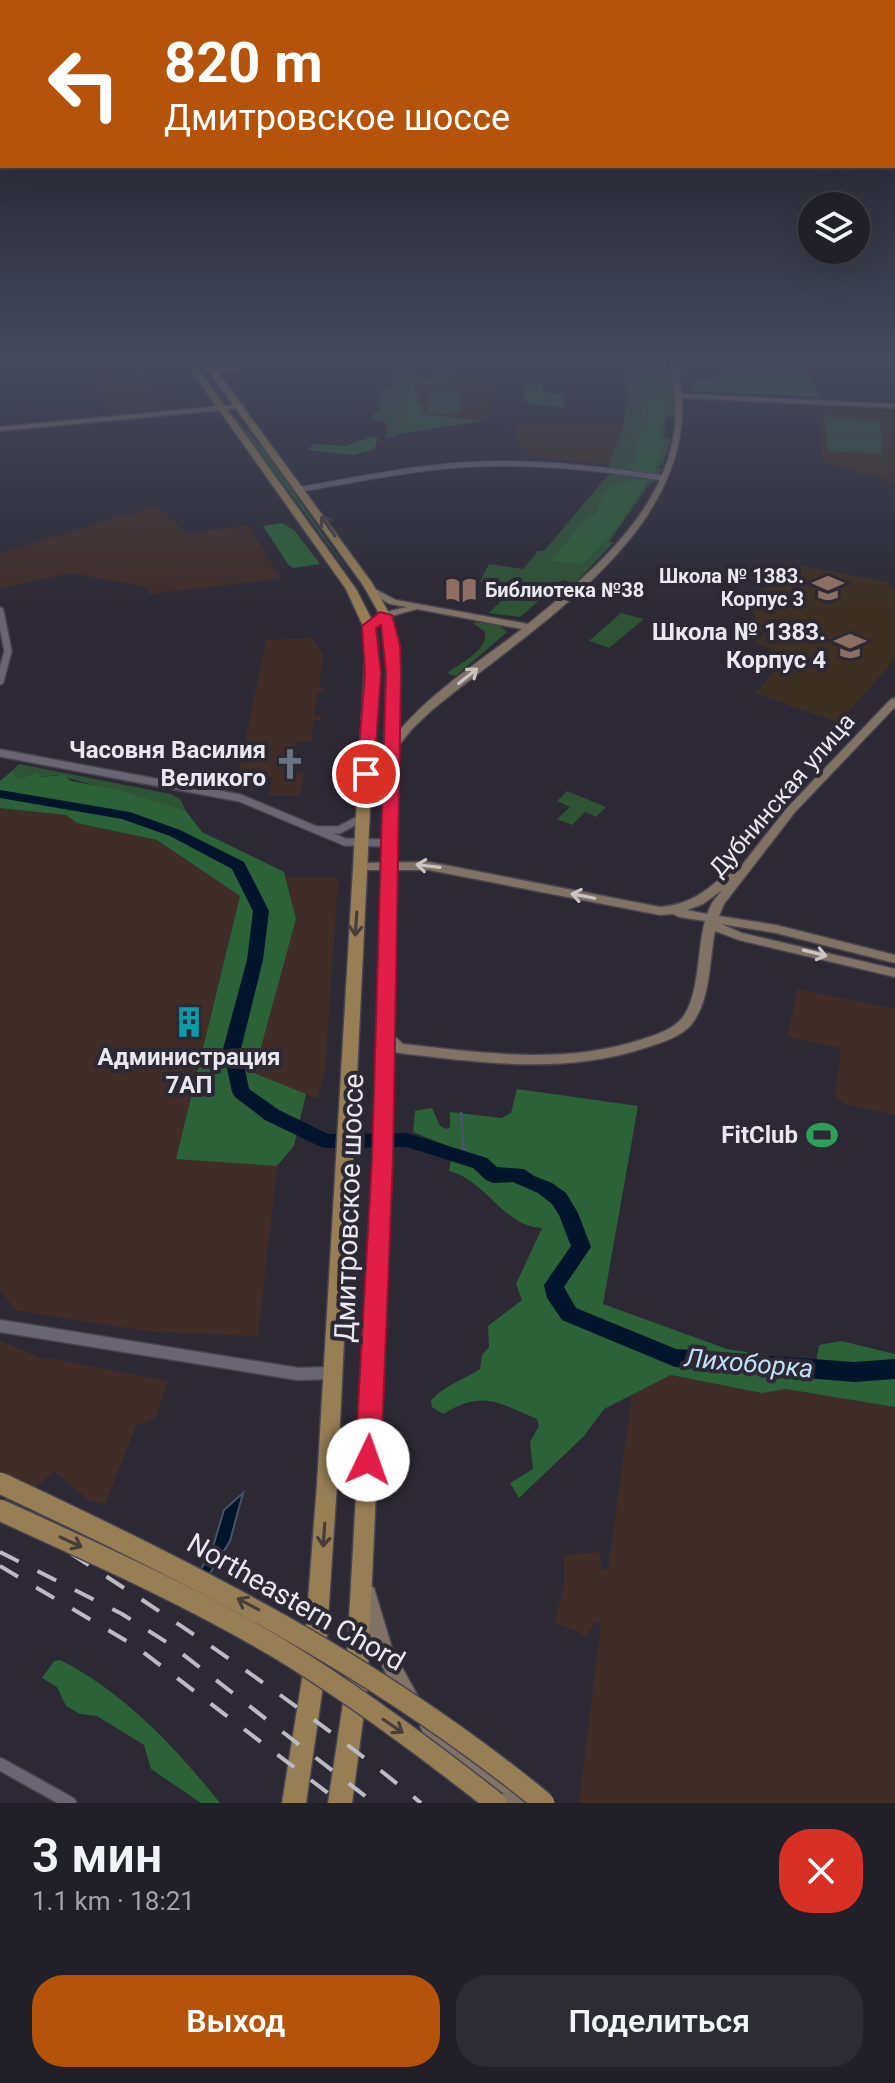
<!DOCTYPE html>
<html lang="ru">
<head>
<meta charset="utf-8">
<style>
	body { margin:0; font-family:Roboto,sans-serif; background:#2d2c33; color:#f1f3f6; height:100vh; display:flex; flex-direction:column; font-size:30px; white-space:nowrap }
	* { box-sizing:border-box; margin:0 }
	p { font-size:26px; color:#a2a2a7 }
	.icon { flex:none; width:44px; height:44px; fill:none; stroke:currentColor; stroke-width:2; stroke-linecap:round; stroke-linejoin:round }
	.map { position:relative; height:1803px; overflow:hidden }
	.details { display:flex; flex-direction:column; background:#211f27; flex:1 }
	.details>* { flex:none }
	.banner { position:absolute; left:0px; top:0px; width:896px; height:168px; box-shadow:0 8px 32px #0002,0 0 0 2px #3e3d44; background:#b45309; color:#fff; overflow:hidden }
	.controls { position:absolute; left:798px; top:192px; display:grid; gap:16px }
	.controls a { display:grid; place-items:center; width:72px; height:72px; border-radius:50%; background:#211f27; box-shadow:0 8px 32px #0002,0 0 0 2px #3e3d44; font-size:40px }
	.pin { position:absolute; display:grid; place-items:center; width:68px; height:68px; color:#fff; margin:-34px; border:4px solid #fff; border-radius:50%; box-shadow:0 2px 8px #0007 }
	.me { position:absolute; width:88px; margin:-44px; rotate:3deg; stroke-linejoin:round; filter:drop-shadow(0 0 6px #0008) }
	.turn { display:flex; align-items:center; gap:28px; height:168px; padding:0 32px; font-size:36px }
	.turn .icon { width:104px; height:104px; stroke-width:2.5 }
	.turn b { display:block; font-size:56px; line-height:68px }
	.round { display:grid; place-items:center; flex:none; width:84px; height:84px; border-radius:32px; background:#2d2c33 }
	.summary { display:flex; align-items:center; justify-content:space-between; height:136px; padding:0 32px }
	h1 { font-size:48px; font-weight:600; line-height:60px }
	.cta { display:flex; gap:16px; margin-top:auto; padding:16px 32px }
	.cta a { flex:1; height:92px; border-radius:32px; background:#b45309; color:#fff; font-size:32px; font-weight:600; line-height:92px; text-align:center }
	.cta a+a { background:#2d2c33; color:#f1f3f6 }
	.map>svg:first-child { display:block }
	.industrial { fill:#402d28 }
	.education { fill:#3d2f22 }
	.green { fill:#2e5335 }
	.forest { fill:#2c6238 }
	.water { fill:#00152b; stroke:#465466; stroke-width:2 }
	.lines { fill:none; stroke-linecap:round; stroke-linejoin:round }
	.stream { stroke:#465466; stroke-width:3 }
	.river { fill:#00152b; fill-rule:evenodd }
	.street-far2-casing { stroke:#47444f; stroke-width:7 }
	.street-far1-casing { stroke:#47444f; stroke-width:10 }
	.street-casing { stroke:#47444f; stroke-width:15 }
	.secondary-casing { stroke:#47444f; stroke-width:3 }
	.primary-casing { stroke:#47444f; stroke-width:3 }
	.street-far2 { stroke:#696573; stroke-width:5 }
	.street-far1 { stroke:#696573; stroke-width:7 }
	.street { stroke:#696573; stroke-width:12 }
	.secondary { fill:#807264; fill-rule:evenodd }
	.primary { fill:#977e55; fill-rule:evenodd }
	.rail { stroke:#bcbac3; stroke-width:4; stroke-dasharray:21 21; stroke-linecap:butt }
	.primary-bridge-casing { stroke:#47444f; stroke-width:24; stroke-linecap:butt }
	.primary-bridge { stroke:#977e55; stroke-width:21 }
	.oneway { stroke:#473e3c }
	.oneway2 { stroke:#cac4c5 }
	.route { fill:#e11d48; stroke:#92132f; stroke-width:2 }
	.labels { text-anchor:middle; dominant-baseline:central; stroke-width:8; stroke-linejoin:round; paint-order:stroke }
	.far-poi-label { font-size:20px; font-weight:bold; fill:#e9e7ef; stroke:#2c2934; text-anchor:end }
	.poi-label { font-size:24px; font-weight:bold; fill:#e9e7ef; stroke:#2c2934; text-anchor:end }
	.street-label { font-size:24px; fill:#e9e7ef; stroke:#2c2934 }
	.water-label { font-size:26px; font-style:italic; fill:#c2dffa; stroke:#2c2934 }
	.near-street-label { font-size:28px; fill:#e9e7ef; stroke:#2c2934 }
</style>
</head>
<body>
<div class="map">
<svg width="895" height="1803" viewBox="0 0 895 1803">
	<rect width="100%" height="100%" fill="#2c2934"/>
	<g class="industrial">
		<path d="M91 359H133L167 411 113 416 103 400Z"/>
		<path d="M157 506 187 534 248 525 281 579 150 594 145 587 72 573 0 588V553Z"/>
		<path d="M313 638 323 655 319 687 325 688 324 692H318L314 716H321V720H314L311 741H297L292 772 304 773 300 796H269L272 777H257L254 790H235L266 640Z"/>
		<path d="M0 808 66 815 77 823 157 840 240 896 176 1158 277 1166 258 1336 153 1332 15 1310 0 1289Z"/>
		<path d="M286 878H338L325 1071 317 1099 254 1073 296 919Z"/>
		<path d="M797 989 895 1009V1115L845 1104 835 1096 841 1048 788 1037Z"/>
		<path d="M0 1341 46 1360 48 1358 168 1381 155 1418 136 1426 105 1504 90 1501 53 1471 28 1496 0 1475Z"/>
		<path d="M671 1375 762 1393 786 1389 895 1407V1803H579L601 1623 595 1622 587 1636 554 1622 564 1588V1555L599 1552 602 1569 608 1570 632 1395Z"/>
	</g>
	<g class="education">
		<path d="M411 359H493L491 420 415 431 409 386Z"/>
		<path d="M820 409 895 412V482L827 464 822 459Z"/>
		<path d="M515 423 626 424 609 465 524 455 516 440Z"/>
		<path d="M785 563 888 582 895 594V659L839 723 755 693 789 656 755 643 765 632 747 626 756 617 750 606Z"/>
	</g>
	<g class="green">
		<path d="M621 359H664L668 378 672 379 675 417H667L664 437 671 439 663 463 657 468H662L656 481 650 483 609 542H614L575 583 563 580 520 617 488 613 508 595 501 588 480 582 489 564 523 569 538 551H544L609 474C609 446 628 438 624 403L628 402Z"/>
		<path d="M395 371 410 374 405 406 410 418 403 429 393 435 397 437 386 438 387 423 369 419 380 408 374 404 379 403 377 399 385 387 396 386 388 384Z"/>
		<path d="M460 377 459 413 428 414 430 391 459 390Z"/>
		<path d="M229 411 265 450 352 577Z"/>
		<path d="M825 417 879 421 883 454 827 451Z"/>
		<path d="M621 613 644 619 609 648 589 641Z"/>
		<path d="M476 622 500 626 507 632 456 676 447 673C462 662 488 650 485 632L473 623Z"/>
		<path d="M19 764 171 794 180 799 186 811 57 775 40 777 39 772 18 779 12 771Z"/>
		<path d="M567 791 606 807 596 817 585 812 572 825 557 819 570 807 557 801Z"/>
	</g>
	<g class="forest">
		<path d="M444 359H450L449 385H414L420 404 424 407 422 414 480 421 392 435 403 429 410 418 405 410 404 382 416 378 436 380Z"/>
		<path d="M650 359 663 360 669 384 659 392 672 395 670 415H665L658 430 665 443 653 474 626 468 636 461 635 443 641 436 640 430 650 420 642 416 639 401 658 391 647 389 643 394 628 388 625 382 636 379 641 372 635 368Z"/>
		<path d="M767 366 779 367 783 373H809L819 397 692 391 691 381 724 376V372H768Z"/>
		<path d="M524 383H543L544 392 563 394 565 408 528 404 524 398Z"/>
		<path d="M371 437 378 438 374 450 352 455 308 450 313 444 346 446Z"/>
		<path d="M635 479 648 481 618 526 583 564 551 561 587 517 595 514C609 483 604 489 635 479Z"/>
		<path d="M282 523 294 530 320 564 293 568 288 564 263 526Z"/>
		<path d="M12 771 18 779 39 772 40 777 63 775 71 781 118 790 186 811 202 832 284 872 296 919 254 1073 306 1094 294 1146 277 1166 176 1159 240 896 157 840 77 823 66 815 0 808V781Z"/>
		<path d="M517 1089 638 1106 603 1304 727 1349 816 1363 819 1345 841 1341 895 1354V1407L786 1389 762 1393 671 1375 604 1409 584 1436 519 1498 510 1483 533 1469 530 1442 539 1426 537 1419C497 1402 483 1390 443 1414L432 1407 431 1401C442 1386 464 1380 480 1369L482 1355 489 1347 488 1326 522 1300 516 1284 542 1228C504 1227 486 1180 449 1171L453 1148 413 1132 415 1111 432 1108 440 1126 446 1129 450 1127V1112L501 1118 511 1113Z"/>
		<path d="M60 1660C124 1692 176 1748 220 1803H201L151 1769 144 1745 97 1716 80 1714 66 1706 57 1687 42 1678 54 1661Z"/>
	</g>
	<path class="water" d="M243 1493 230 1541 202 1586 194 1580 211 1553 224 1510Z"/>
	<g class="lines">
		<path class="stream" d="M461 1113 464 1157"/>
		<path class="river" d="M0 790 130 812 180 830 244 862 269 911 263 960 241 1049 249 1089 279 1110 328 1134 407 1133 487 1158 497 1167 524 1169 534 1176 552 1183 566 1193 578 1213 591 1247 564 1287 576 1308 676 1349 854 1362 895 1359V1379L854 1382 675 1367 562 1320 547 1298 544 1285 571 1246 559 1215 552 1204 538 1193 513 1182 493 1183 486 1180 473 1168 407 1147 326 1148 319 1146 265 1120 235 1097 232 1092 223 1049 247 960 253 911 232 869 170 836 122 819 0 798Z"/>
		<defs>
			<path id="street-far2" d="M302 489C354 480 407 469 460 465 528 460 596 468 663 478"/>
			<g id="street-far1">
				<path d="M0 611 8 651 0 681"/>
				<path d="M0 753 240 798 345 842 387 843"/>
				<path d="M317 830H339L362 818"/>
			</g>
			<g id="street">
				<path d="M0 1326 298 1374 331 1373"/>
				<path d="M0 1764 70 1803"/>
			</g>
			<g id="secondary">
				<path d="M273 359H289L213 373 209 371Z"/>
				<path d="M670 359H677L682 394 895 404V408L682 398C690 538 525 632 432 710L412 729 395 750H387L386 748C420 699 475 665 522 629L417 609 388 617 372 628H366V624L382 613 407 607 390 604 369 593V589H375L396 600 528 624C590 574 666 512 675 426 677 403 673 381 670 359Z"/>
				<path d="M241 404 245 406 244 408 0 431V427Z"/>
				<path d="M895 698V707L795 812 724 904 719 916 776 925 895 955V963L776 933 721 924 742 933 895 969V977L739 940 715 931C709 961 711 1000 691 1025 680 1037 663 1042 648 1047 564 1075 485 1063 399 1053 391 1051 382 1043 378 1036L380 1033C390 1030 396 1038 403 1044 482 1053 562 1065 640 1040 655 1035 673 1030 683 1017 700 993 697 950 705 921L679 917 673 914 660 915 429 870H360L354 866 356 863 429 862 660 907C688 905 706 892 726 873L735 874 787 808 891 699ZM722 890 712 903 707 914 687 910 703 904Z"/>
				<path d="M368 1585 374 1588 393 1651 419 1698 416 1705 409 1708 402 1705 376 1654 359 1594 362 1588Z"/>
				<path d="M430 1716 437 1719 527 1796 530 1803H505L423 1733 420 1726 423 1719Z"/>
			</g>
			<g id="primary">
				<path d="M183 359H191L356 589 375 626 378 646 337 1484 324 1679 306 1803H282L302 1679 317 1484 366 646 363 626 346 589Z"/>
				<path d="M200 359H208L372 583 390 615 399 645 391 1159 367 1690 352 1803H328L345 1690 375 1159 387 645 380 615 363 585Z"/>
			</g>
		</defs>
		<use href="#street-far2" class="street-far2-casing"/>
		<use href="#street-far1" class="street-far1-casing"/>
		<use href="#street" class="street-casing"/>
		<use href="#secondary" class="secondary-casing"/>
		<use href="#primary" class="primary-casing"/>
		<use href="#street-far2" class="street-far2"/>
		<use href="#street-far1" class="street-far1"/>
		<use href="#street" class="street"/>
		<use href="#secondary" class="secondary"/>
		<use href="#primary" class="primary"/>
		<g class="rail">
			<path d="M0 1509C146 1600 288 1694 421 1803"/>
			<path d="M0 1552 122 1614 171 1645 374 1803"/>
			<path d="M0 1566 135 1646 341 1803"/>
		</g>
		<defs>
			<g id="primary-bridge">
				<path d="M0 1483C195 1574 377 1666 544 1803"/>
				<path d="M0 1510C94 1553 189 1595 278 1648 354 1694 426 1748 496 1803"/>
			</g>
		</defs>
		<use href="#primary-bridge" class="primary-bridge-casing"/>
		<use href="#primary-bridge" class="primary-bridge"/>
	</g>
	<defs><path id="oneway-shaft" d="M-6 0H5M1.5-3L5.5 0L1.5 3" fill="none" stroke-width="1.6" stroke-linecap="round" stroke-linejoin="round" transform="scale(2)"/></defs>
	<g class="oneway">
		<use href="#oneway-shaft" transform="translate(328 526) rotate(-125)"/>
		<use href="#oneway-shaft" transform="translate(356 924) rotate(94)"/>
		<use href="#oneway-shaft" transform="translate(324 1535) rotate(94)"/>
		<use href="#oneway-shaft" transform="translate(71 1542) rotate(25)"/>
		<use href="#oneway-shaft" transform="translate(248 1604) rotate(-152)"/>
		<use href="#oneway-shaft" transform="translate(393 1726) rotate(34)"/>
	</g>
	<g class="oneway2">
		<use href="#oneway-shaft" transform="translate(468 676) rotate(-39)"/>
		<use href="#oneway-shaft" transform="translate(428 866) rotate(-173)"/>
		<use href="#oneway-shaft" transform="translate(583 896) rotate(-169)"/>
		<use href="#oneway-shaft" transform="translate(815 953) rotate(14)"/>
	</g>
	<linearGradient id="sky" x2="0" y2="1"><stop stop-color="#18171d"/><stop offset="0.59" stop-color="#45495c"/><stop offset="1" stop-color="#45495c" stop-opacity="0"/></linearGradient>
	<rect width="895" height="611" fill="url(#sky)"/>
	<path class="route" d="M380 612 392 615 400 645 401 673 393 1159 381 1460 378 1469 368 1472 359 1469 355 1460 372 1159 386 673 381 625 376 628 381 673 374 774 366 779 357 774 365 673 362 626Z"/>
	<defs>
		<symbol id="school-bare" viewBox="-9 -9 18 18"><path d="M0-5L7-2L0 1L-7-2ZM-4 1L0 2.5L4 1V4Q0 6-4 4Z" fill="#8d6e63" stroke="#2c2934" stroke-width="2.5" paint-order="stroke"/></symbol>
		<symbol id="library-bare" viewBox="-9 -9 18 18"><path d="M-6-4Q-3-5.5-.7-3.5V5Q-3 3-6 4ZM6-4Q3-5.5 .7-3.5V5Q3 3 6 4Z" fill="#8d6e63" stroke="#2c2934" stroke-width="2.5" paint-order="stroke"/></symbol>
		<symbol id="church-bare" viewBox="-9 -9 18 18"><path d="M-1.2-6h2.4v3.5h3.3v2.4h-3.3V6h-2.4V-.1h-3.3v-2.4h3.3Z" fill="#6b7280" stroke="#2c2934" stroke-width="2.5" paint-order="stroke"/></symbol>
		<symbol id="building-bare" viewBox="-9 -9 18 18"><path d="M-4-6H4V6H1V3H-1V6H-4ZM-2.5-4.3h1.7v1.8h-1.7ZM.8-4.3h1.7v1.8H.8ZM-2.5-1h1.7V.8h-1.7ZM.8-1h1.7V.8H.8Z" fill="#0f9aa8" stroke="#2c2934" stroke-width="2.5" paint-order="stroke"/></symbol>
		<symbol id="stadium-bare" viewBox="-9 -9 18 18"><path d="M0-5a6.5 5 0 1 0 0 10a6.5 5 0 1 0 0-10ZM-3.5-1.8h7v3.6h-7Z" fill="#2e9e5b" stroke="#2c2934" stroke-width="2.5" paint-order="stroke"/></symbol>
	</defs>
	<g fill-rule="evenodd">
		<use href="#school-bare" x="806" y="566" width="44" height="44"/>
		<use href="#library-bare" x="439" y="568" width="44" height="44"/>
		<use href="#school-bare" x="828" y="624" width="44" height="44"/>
		<use href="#church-bare" x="268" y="742" width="44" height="44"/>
		<use href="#building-bare" x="167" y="1000" width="44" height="44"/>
		<use href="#stadium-bare" x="800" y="1113" width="44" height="44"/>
	</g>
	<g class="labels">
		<g class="far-poi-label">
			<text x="804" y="576">Школа № 1383.<tspan x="804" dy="23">Корпус 3</tspan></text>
			<text x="485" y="590" text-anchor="start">Библиотека №38</text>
		</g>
		<g class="poi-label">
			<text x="826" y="632">Школа № 1383.<tspan x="826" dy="28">Корпус 4</tspan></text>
			<text x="266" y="750">Часовня Василия<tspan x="266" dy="28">Великого</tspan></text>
			<text x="189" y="1057" text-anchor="middle">Администрация<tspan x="189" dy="28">7АП</tspan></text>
			<text x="798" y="1135">FitClub</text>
		</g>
		<g class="street-label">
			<text transform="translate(782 795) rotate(-49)">Дубнинская улица</text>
		</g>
		<g class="water-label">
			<text transform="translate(749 1363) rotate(5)">Лихоборка</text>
		</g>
		<g class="near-street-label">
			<text transform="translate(349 1208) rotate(-88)">Дмитровское шоссе</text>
			<text transform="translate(296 1602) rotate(30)">Northeastern Chord</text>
		</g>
	</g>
</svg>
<div class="controls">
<a><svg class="icon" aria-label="layers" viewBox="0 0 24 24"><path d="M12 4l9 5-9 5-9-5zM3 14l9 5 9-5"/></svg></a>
</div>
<div class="pin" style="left:366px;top:774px;background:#d93025"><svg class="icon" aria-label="arrive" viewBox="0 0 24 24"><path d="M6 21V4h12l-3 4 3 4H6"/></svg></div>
<svg class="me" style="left:368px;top:1460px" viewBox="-20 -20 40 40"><circle r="19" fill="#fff"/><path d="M0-13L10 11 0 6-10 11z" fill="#e11d48"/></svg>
<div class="banner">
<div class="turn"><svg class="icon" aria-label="left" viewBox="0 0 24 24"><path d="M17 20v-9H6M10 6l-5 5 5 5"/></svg><div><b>820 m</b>Дмитровское шоссе</div></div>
</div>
</div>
<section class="details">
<div class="summary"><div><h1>3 мин</h1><p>1.1 km · 18:21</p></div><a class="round" style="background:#d93025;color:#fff"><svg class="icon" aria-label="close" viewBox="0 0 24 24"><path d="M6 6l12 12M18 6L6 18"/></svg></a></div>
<div class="cta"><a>Выход</a><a>Поделиться</a></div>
</section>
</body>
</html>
